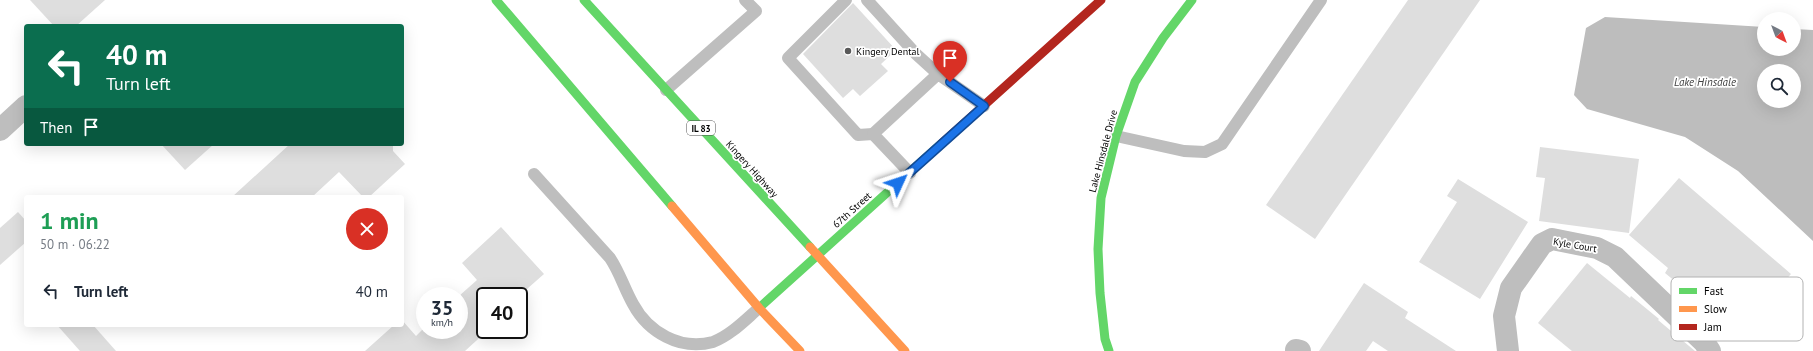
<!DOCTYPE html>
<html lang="en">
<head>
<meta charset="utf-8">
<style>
	body { margin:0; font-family:"PT Sans",sans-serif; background:#f6f6f7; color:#1f2937; height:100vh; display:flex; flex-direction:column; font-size:15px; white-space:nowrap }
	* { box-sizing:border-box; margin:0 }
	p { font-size:13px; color:#747a83 }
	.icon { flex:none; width:22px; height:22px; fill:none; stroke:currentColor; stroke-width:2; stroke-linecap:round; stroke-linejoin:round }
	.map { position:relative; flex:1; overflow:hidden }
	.panel { position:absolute; left:24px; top:195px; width:380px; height:132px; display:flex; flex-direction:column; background:#fff; border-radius:4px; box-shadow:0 4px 16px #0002 }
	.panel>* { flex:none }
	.guide { position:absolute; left:24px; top:24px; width:380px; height:122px; border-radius:4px; box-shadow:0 4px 16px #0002; background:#0b6e4f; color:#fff; overflow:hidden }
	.needle { width:26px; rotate:139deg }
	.controls { position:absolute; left:1757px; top:12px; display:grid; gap:8px }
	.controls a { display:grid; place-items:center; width:44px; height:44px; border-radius:50%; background:#fff; box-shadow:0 4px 16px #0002; font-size:20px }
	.speed { position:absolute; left:416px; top:287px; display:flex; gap:8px; font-size:20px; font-weight:700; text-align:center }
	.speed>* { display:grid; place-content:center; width:52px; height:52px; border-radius:50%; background:#fff; box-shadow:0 4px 16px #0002; line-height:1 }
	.speed small { font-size:10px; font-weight:400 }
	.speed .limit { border:2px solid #111; border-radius:6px; background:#fff; color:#111 }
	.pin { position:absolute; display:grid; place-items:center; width:34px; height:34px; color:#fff; margin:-41px -17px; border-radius:50% 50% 50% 0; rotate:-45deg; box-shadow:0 0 4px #0007 }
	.pin .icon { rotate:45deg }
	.me { position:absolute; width:44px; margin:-22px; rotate:48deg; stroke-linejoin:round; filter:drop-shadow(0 0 3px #0008) }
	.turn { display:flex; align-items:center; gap:14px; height:84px; padding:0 16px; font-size:18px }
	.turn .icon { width:52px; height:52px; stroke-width:2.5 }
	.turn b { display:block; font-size:28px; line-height:34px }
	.then { display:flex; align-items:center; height:38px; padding:0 16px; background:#0003; gap:8px; font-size:15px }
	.round { display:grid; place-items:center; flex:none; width:42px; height:42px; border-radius:21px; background:#f6f6f7 }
	.overview { display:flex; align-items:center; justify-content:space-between; height:68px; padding:0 16px }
	h1 { font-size:24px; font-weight:600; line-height:30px; color:#1e9e55 }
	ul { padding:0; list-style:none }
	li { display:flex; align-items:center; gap:12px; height:56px; padding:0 16px }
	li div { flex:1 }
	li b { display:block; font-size:15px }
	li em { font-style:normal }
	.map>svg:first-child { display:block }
	.water { fill:#bdbdbd; fill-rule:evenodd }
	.building { fill:#dedede }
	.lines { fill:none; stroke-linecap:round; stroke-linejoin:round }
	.lane { stroke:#bebebe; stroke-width:12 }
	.street { stroke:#bebebe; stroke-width:22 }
	.fast { stroke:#63d668; stroke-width:9 }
	.slow { stroke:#ff974d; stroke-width:9 }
	.jam { stroke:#b3261e; stroke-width:9 }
	.route-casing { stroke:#114b97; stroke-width:10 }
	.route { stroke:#1a73e8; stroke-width:7 }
	.poi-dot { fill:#595959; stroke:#fff; stroke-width:1.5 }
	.labels { text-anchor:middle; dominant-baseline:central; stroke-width:3.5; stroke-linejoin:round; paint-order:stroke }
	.shield { fill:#fff; stroke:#4c4c4c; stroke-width:1 }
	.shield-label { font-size:9px; font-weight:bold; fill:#000 }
	.poi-label { font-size:10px; fill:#000; stroke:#fff; text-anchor:start }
	.street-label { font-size:10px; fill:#000; stroke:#fff }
	.water-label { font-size:11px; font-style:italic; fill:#424242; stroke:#fff }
	.key { fill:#fff; stroke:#b2b2b2; stroke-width:1 }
	.key-label { font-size:11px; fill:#000 }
</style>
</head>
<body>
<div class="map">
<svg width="1813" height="351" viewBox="0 0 1813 351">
	<rect width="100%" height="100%" fill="#fff"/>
	<path class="water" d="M1605 17 1764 27V49H1794V29L1813 30V241L1738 171 1685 137 1587 109 1574 95 1586 28ZM1764 71H1794V101H1764Z"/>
	<g class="building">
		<path d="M30 0H105L76 26H54Z"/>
		<path d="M1408 0H1480L1315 239 1266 205Z"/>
		<path d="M853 3 896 50 881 64 888 71 860 96 853 89 843 98 803 54Z"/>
		<path d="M161 144H214L185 170Z"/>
		<path d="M290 144H393V151L405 164 369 197H363L339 172 312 197H232Z"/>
		<path d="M1540 147 1639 159 1629 233 1539 221 1545 178 1536 177Z"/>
		<path d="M1679 178 1791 274 1766 302 1761 298 1734 329 1696 296 1694 297 1665 273 1668 268 1629 235Z"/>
		<path d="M1458 179 1528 222 1480 299 1419 262 1457 202 1447 196Z"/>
		<path d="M18 212 26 221V242L0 265V228Z"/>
		<path d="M501 227 544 274 519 296H485V327L482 330H488L465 351H365L394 325H402V320L416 336 422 330H459V296L477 280 462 263Z"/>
		<path d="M1587 263 1630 298 1631 296 1659 319 1658 320 1695 351H1572L1538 323Z"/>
		<path d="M1364 283 1408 312 1405 318 1456 351H1388L1373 341 1366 351H1319Z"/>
		<path d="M57 325H93L116 351H80Z"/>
	</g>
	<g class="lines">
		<g class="lane">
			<path d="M846 0 788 58 858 135 873 134"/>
			<path d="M867 0 916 54 938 74"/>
			<path d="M666 90 756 11 745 0"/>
			<path d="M1116 136 1184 151 1205 152 1222 144 1321 0"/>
			<path d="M910 173 873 134 938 74 984 106"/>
			<path d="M534 174 610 258C620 273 624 288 633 304 648 332 680 351 713 342 731 335 745 320 759 308"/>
		</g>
		<g class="street">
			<path d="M0 130 26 106"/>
			<path d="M1296 351V350L1300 351"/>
			<path d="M1508 351 1504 316 1511 288 1542 244 1552 239 1597 248 1615 257 1704 342 1710 351"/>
		</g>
		<g class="fast">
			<path d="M496 0 672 206"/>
			<path d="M584 0 810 247"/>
			<path d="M759 308 941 144"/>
			<path d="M1109 351 1105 339 1100 293 1098 249 1101 198 1116 136 1135 82 1163 38 1192 0"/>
		</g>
		<g class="slow">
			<path d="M672 206 759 308 800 351"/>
			<path d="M810 247 905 351"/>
		</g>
		<path class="jam" d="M941 144 1101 0"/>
	</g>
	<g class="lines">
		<defs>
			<path id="route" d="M898 183 984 106 950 82"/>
		</defs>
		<use href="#route" class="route-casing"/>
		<use href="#route" class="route"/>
	</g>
	<circle class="poi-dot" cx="848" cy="51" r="4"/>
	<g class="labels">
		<rect class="shield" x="687" y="121" width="28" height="14" rx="3"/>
		<g class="shield-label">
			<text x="701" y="128">IL 83</text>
		</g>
		<g class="poi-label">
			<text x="856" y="51">Kingery Dental</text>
		</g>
		<g class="street-label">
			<text transform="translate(1103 151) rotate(-75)">Lake Hinsdale Drive</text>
			<text transform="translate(752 169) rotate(48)">Kingery Highway</text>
			<text transform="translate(852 210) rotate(-42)">67th Street</text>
			<text transform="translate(1575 245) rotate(10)">Kyle Court</text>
		</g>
		<g class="water-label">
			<text x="1705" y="82">Lake Hinsdale</text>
		</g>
	</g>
	<rect x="1671" y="277" width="132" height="64" rx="6" class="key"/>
	<rect x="1679" y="288" width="18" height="6" fill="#63d668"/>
	<rect x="1679" y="306" width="18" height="6" fill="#ff974d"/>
	<rect x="1679" y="324" width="18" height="6" fill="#b3261e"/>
	<g class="key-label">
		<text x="1704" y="295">Fast</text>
		<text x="1704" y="313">Slow</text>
		<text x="1704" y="331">Jam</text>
	</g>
</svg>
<div class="controls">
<a><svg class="needle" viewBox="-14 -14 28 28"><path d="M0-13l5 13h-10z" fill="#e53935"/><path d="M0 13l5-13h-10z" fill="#747a83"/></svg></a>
<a><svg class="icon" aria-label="search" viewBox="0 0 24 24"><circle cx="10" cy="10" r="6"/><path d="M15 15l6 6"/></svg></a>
</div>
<div class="speed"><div>35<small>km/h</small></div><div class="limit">40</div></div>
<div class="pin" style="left:950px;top:82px;background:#d93025"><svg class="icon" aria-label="arrive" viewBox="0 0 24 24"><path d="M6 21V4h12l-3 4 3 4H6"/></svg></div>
<svg class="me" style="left:898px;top:183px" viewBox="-20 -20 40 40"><path d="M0-17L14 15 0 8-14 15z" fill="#1a73e8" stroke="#fff" stroke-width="4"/></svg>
<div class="guide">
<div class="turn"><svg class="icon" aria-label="left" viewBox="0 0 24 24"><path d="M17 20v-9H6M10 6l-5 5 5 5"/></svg><div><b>40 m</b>Turn left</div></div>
<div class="then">Then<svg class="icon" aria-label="arrive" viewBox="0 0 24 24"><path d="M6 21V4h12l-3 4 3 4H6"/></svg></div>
</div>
<section class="panel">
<div class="overview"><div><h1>1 min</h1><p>50 m · 06:22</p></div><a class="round" style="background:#d93025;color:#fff"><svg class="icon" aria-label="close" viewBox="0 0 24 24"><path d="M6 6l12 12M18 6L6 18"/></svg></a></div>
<ul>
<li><svg class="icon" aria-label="left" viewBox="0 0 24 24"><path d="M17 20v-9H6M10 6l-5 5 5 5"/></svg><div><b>Turn left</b></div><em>40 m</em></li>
</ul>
</section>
</div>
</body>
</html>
